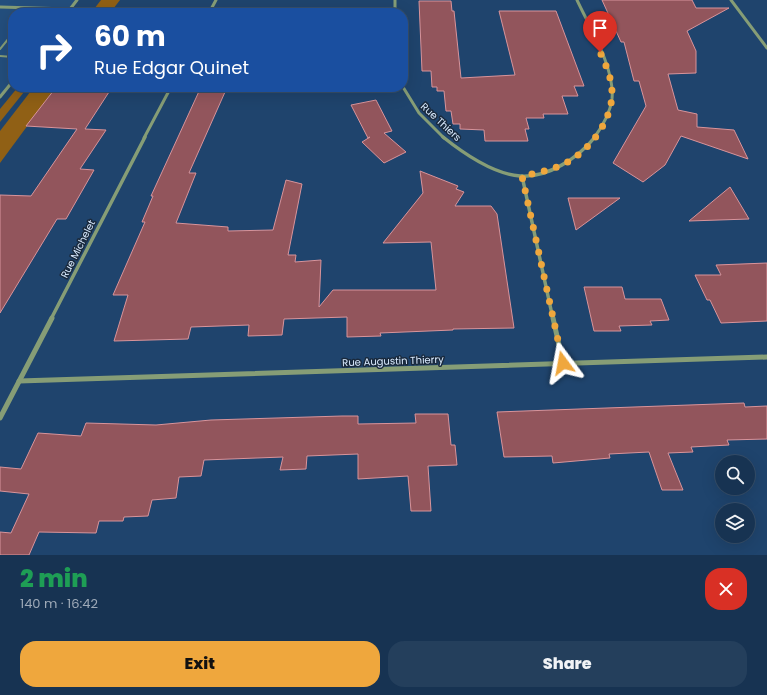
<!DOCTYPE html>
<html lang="en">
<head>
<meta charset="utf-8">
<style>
	body { margin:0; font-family:Poppins,sans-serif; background:#243f5c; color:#f1f3f6; height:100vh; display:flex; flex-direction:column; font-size:15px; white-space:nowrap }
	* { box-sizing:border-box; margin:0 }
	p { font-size:13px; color:#9eaab8 }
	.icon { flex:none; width:22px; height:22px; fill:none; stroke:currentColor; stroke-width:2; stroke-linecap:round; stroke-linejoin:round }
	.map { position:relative; height:555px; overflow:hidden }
	.drawer { display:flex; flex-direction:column; background:#173352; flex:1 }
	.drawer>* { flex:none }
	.hud { position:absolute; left:8px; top:8px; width:400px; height:84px; border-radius:16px; box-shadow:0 4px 16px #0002,0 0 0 1px #364e69; background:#1a4fa0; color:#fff; overflow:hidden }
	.buttons { position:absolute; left:715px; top:455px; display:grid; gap:8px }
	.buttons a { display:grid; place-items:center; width:40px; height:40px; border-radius:50%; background:#173352; box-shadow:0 4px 16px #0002,0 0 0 1px #364e69; font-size:20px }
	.pin { position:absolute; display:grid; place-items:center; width:34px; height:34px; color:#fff; margin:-41px -17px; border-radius:50% 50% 50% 0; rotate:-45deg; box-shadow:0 0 4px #0007 }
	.pin .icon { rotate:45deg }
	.me { position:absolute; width:44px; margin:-22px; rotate:347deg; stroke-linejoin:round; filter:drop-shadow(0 0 3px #0008) }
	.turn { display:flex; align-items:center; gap:14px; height:84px; padding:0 20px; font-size:18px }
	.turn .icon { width:52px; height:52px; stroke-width:2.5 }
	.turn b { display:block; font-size:28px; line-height:34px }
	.round { display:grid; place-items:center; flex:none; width:42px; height:42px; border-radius:16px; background:#243f5c }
	.head { display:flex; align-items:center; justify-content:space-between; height:68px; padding:0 20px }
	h1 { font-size:24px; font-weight:800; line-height:30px; color:#1e9e55 }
	.primary-button { display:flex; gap:8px; margin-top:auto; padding:8px 20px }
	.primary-button a { flex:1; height:46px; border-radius:16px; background:#efa73d; color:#111; font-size:16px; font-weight:800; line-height:46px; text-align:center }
	.primary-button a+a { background:#243f5c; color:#f1f3f6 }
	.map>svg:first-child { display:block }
	.built { fill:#234e7d }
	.green { fill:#906015 }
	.building { fill:#92555c; stroke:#d8949b }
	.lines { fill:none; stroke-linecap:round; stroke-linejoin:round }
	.lane { stroke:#869d76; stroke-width:2 }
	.street-far2 { stroke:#869d76; stroke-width:3 }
	.street-far1 { stroke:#869d76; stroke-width:3.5 }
	.street { stroke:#869d76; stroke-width:5 }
	.route { stroke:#efa73d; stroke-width:7; stroke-dasharray:0 12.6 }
	.labels { text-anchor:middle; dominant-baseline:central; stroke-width:3; stroke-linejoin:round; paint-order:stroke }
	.street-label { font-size:10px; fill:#daebff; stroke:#1a2a3d }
</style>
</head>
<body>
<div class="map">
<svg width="767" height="555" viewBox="0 0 767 555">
	<rect width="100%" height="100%" fill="#1f446d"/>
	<path class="built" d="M0 0H77L66 13H13V81L0 97Z"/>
	<g class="green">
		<path d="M101 0H120L110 13H91Z"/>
		<path d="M18 87H28L0 122V109Z"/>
		<path d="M34 87H56L0 163V131Z"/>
	</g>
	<g class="building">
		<path d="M602 0H692L696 8H729L687 31 696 51V73L668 74 678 110 697 114V127L734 130 748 159 681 136 665 165 643 182 613 163 646 106 639 81H634L624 42H621Z"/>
		<path d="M419 1H451L452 11H454L461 78 515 75 499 11H556L584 86H574L578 96H562L568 114H543L544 118H526L529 129H525L528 141H485L484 130 460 129V124H453L451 111H446L444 91H437V87H432L431 71H422Z"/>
		<path d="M201 87H222L220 92H225L189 173H196L176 223 228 227V231L273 230 286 180 302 184 288 255H296L295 262 321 260 319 307 333 290H436L431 242 383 243 423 193 420 171 458 186 456 189 464 192 455 206H491L497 214 514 328 453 329V330L380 333 381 336 347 337V317L284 319 282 335 248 336 249 325 191 327 188 339 114 341 128 295H113L145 222H142L153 196H151Z"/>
		<path d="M54 90 109 92 85 129 106 130 80 169 94 170 66 219H57L0 313V195L31 196 77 129 26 126Z"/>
		<path d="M376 100 392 131 384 133 406 152 384 163 362 142 370 137 368 138 351 105Z"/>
		<path d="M730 187 749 219 689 221Z"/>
		<path d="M568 198H620L576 230Z"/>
		<path d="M767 263V321L721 323 710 300H707L695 275H721L716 265Z"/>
		<path d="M584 287H622L625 299H661L669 320 650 321 652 325 619 326 621 331H594Z"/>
		<path d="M744 403 745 407 767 406V439L727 440 729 445 691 447 693 452 668 453 683 490H662L649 452 609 454 610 458 553 463 552 456 504 457 497 412Z"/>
		<path d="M415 414H448L451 445H455L457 465 428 466 431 511H411L408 476 358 479V454L307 456 306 469 280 470 283 457 204 460 201 476 179 477 176 498 152 500 148 516 124 517 123 521H99L96 533 39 532 29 555H0V532L11 533 29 494 0 491V467L21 469 38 433 81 436 86 423 156 425 211 420 342 416H358V424L416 423Z"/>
	</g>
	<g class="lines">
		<g class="lane">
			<path d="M0 49 13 33"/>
			<path d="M0 56 13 57"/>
		</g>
		<g class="street-far2">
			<path d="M395 0V13"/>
			<path d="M577 0C590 28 615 68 612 99 610 114 602 127 594 138"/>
			<path d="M731 0 767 48"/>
			<path d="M0 7 69 9"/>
			<path d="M67 13 77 0"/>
			<path d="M209 13 216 0"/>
			<path d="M403 87 419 113 444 138"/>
			<path d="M0 97 13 81"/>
			<path d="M144 138 171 87"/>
		</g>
		<g class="street-far1">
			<path d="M443 137C463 153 494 174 520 176 548 178 578 158 595 137"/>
			<path d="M522 176 553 319"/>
			<path d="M51 319 145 137"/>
		</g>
		<g class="street">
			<path d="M553 318 563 363"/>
			<path d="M19 381 767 357"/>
			<path d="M0 418 52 318"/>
		</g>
	</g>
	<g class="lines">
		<path class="route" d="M563 363 522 176C537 173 552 170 566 163 590 150 612 121 612 93 612 79 606 65 600 52"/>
	</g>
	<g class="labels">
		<g class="street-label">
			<text transform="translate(441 122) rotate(43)">Rue Thiers</text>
			<text transform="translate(78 249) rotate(-63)">Rue Michelet</text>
			<text transform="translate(393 361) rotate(-2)">Rue Augustin Thierry</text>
		</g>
	</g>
</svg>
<div class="buttons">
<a><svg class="icon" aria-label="search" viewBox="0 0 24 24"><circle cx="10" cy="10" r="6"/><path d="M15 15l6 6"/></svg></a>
<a><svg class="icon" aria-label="layers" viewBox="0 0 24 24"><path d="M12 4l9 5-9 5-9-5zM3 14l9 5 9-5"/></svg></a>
</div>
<div class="pin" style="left:600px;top:52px;background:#d93025"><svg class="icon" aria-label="arrive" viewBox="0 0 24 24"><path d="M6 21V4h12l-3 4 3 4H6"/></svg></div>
<svg class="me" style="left:563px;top:363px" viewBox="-20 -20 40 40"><path d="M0-17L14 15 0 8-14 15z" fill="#efa73d" stroke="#fff" stroke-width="4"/></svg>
<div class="hud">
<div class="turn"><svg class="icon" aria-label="right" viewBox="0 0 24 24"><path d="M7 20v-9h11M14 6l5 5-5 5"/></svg><div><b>60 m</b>Rue Edgar Quinet</div></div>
</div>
</div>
<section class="drawer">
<div class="head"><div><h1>2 min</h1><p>140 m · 16:42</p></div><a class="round" style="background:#d93025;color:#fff"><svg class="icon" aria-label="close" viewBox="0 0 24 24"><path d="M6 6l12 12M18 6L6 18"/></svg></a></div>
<div class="primary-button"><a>Exit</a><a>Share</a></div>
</section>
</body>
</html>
